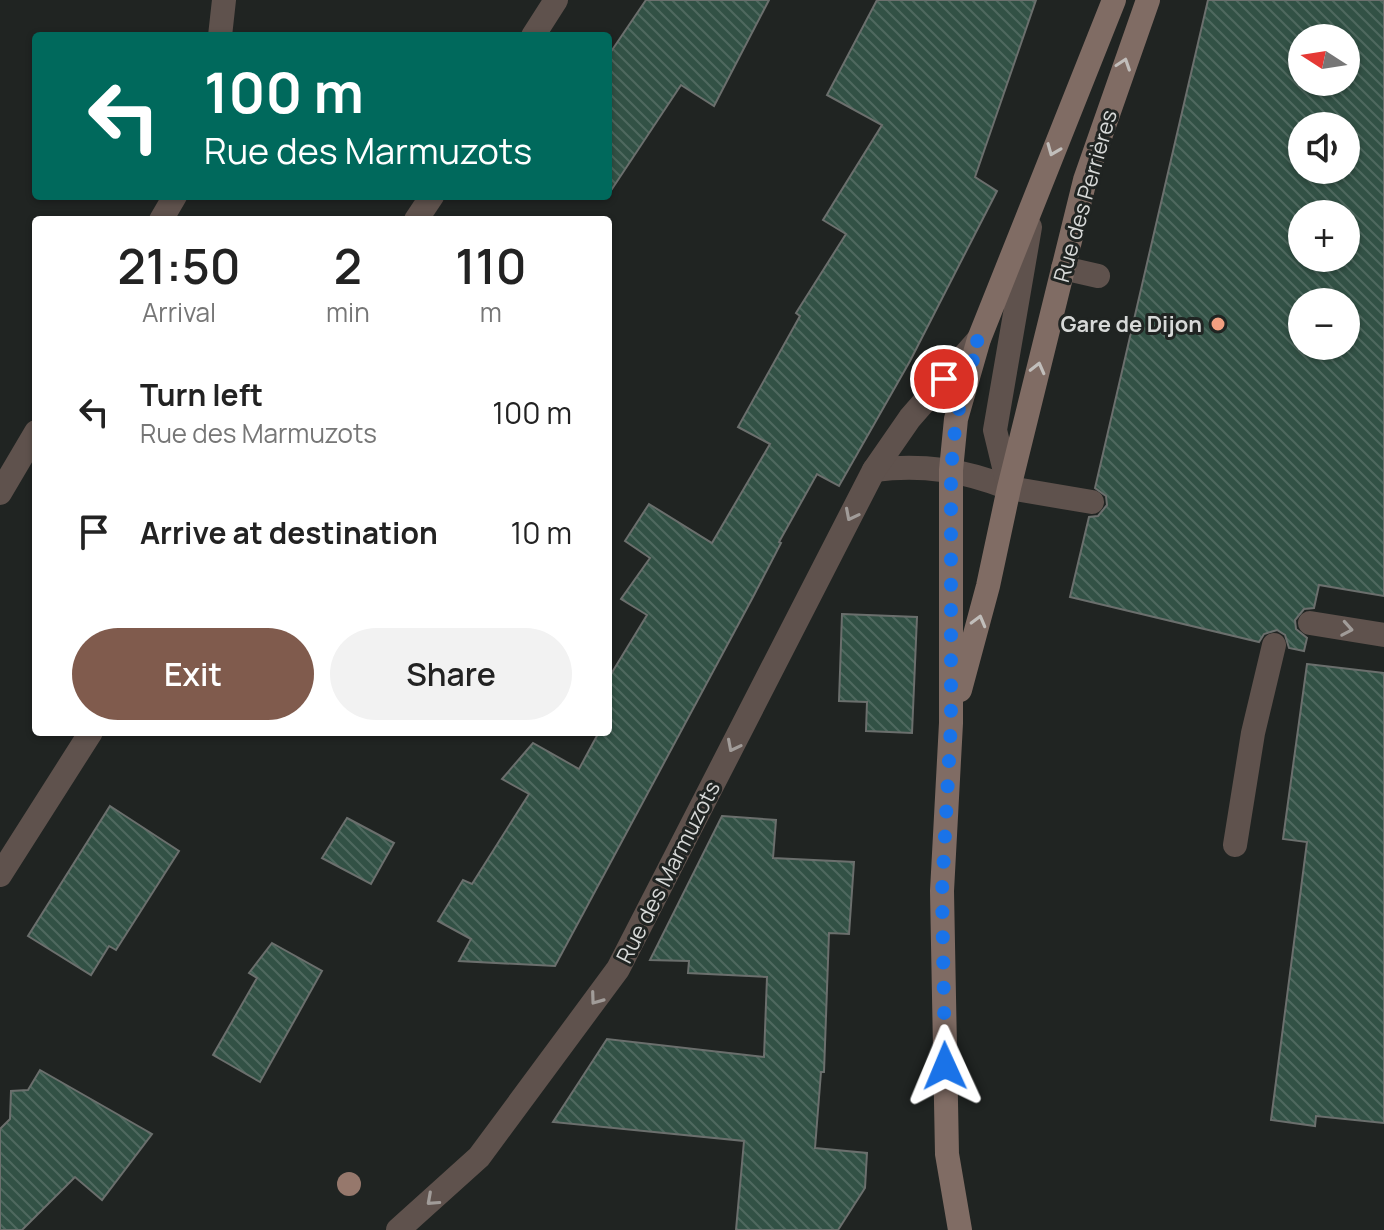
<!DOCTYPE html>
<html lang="en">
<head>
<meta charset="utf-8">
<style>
	body { margin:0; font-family:Manrope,sans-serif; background:#f2f2f2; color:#222; height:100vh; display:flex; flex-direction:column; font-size:30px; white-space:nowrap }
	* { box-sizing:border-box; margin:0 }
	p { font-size:26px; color:#767676 }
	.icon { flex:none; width:44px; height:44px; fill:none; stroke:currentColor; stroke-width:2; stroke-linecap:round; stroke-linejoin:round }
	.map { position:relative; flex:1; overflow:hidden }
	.drawer { position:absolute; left:32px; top:216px; width:580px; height:520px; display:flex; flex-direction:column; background:#fff; border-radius:8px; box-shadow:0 2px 6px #0004 }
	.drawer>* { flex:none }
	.banner { position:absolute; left:32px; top:32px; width:580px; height:168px; border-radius:8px; box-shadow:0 2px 6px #0004; background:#00695c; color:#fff; overflow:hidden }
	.needle { width:52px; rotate:282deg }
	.controls { position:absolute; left:1288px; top:24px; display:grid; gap:16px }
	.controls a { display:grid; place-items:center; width:72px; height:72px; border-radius:50%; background:#fff; box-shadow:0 2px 6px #0004; font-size:40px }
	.pin { position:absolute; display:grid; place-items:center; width:68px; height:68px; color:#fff; margin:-34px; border:4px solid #fff; border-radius:50%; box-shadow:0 2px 8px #0007 }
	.me { position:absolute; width:88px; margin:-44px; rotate:359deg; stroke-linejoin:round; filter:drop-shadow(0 0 6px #0008) }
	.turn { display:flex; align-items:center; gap:28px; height:168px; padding:0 40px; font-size:36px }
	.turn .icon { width:104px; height:104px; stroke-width:2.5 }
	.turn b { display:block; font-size:56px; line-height:68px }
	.eta { display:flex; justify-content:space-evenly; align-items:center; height:136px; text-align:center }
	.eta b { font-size:48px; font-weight:600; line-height:56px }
	.action { display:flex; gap:16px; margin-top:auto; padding:16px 40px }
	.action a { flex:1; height:92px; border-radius:48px; background:#805b4d; color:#fff; font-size:32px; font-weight:600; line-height:92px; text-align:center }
	.action a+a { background:#f2f2f2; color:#222 }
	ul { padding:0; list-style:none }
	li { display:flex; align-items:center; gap:24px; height:120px; padding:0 40px }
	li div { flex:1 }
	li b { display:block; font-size:30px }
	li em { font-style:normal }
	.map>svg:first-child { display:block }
	.building { fill:url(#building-back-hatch); stroke:#6b6f6d; stroke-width:2; fill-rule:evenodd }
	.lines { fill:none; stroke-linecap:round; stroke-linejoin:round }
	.lane { stroke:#5f524d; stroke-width:24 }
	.street { stroke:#5f524d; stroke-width:24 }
	.secondary { stroke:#806c64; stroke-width:24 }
	.tree { fill:#96786c }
	.oneway { stroke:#c1bebb }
	.oneway2 { stroke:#a19c99 }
	.route { stroke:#1a73e8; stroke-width:14; stroke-dasharray:0 25.2 }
	.poi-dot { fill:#f3a081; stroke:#202422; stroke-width:3 }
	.labels { text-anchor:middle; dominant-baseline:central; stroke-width:6; stroke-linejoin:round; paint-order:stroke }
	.street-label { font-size:22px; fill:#d7d9d8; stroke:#202422 }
	.poi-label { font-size:22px; font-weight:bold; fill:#d7d9d8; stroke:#202422; text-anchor:end }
</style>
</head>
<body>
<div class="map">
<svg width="1384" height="1230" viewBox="0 0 1384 1230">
	<defs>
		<pattern id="building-back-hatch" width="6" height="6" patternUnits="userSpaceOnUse" patternTransform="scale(2)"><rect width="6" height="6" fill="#325145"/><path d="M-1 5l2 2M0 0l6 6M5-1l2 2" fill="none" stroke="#4f695f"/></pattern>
	</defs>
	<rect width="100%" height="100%" fill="#202422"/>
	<g class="building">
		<path d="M646 0H769L714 106 681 85 608 195V56Z"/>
		<path d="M877 0H1036L975 177 997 191 910 361 839 486 817 474 779 542 781 543 753 597 555 966 459 961 471 939 438 921 463 880 472 884 529 794 502 779 533 743 579 769 599 732H608V679L647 615 621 599 650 558 625 541 649 504 712 543 770 444 738 427 800 316 796 313 846 234 823 220 882 125 827 95Z"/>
		<path d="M1208 0H1384V596L1319 585 1314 608 1304 609 1295 620 1296 629 1307 638 1304 651 1289 648 1285 635 1277 630 1264 634 1259 642 1070 597 1089 517 1098 516 1107 505 1106 496 1095 488ZM1302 38H1346V82H1302ZM1302 126H1346V170H1302ZM1302 214H1346V258H1302ZM1302 302H1346V346H1302Z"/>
		<path d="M842 614 917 617 912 733 866 731 867 702 839 701Z"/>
		<path d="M1307 664 1384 673V1123L1316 1116 1315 1126 1271 1120 1307 842 1283 839Z"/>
		<path d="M110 806 179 851 116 950 109 946 91 975 28 936Z"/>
		<path d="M722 816 776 820 773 858 854 862 849 934 829 933 824 1072H821L815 1148 867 1153 865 1188 838 1230H736L744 1141 553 1122 607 1039 764 1057 767 977 688 973 689 961 650 960Z"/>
		<path d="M347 818 394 843 371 884 322 858Z"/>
		<path d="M272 943 322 971 260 1082 213 1055 257 978 249 973Z"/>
		<path d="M40 1070 152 1134 102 1200 75 1177 22 1230H0V1129L10 1119 11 1091 28 1090Z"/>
	</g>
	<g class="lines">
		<g class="lane">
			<path d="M1063 268 1098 276"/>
			<path d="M1009 488 1092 502"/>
			<path d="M1310 623 1384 635"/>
			<path d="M1235 845 1253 733 1274 645"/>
		</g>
		<g class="street">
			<path d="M220 36 224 0"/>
			<path d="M533 36 556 0"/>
			<path d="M161 220 175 196"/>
			<path d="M416 220 432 196"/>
			<path d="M874 470C922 464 964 470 1009 488"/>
			<path d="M1009 488 995 430 1030 227"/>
			<path d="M0 493 36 432"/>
			<path d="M0 875 91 732"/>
			<path d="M398 1230 479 1157 618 969 874 470 910 418 979 339"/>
		</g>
		<g class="secondary">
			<path d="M960 690 988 586 1009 488 1085 180 1148 0"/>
			<path d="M960 1230 947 1154 942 891 951 723V470L956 419 979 339 1114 0"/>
		</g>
	</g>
	<circle class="tree" cx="349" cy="1184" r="12"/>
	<defs><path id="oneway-chevron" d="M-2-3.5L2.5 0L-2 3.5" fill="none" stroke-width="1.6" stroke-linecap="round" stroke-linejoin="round" transform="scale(2)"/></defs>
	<g class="oneway">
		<use href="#oneway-chevron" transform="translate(1124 64) rotate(-71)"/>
		<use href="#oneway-chevron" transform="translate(1053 150) rotate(112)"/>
		<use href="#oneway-chevron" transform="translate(1038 368) rotate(-76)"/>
		<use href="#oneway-chevron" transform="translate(979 621) rotate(-75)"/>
	</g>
	<g class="oneway2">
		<use href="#oneway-chevron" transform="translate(851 515) rotate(117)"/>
		<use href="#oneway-chevron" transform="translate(1347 629) rotate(10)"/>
		<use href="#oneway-chevron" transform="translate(733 746) rotate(117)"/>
		<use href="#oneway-chevron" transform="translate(596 999) rotate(126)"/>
		<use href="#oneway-chevron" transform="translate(432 1200) rotate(138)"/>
	</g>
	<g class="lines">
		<path class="route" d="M944 379 979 339 956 419 951 470V723L942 891 945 1066"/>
	</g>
	<circle class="poi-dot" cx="1218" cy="324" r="8"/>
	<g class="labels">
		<g class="street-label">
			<text transform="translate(1085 196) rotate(-74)">Rue des Perrières</text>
			<text transform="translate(668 872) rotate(-63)">Rue des Marmuzots</text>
		</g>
		<g class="poi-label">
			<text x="1202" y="324">Gare de Dijon</text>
		</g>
	</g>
</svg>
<div class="controls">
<a><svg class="needle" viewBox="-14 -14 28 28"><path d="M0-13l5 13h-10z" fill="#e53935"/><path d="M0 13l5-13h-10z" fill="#767676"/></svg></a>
<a><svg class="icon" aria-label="sound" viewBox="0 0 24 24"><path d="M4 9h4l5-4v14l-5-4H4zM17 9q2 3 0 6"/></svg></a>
<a>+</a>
<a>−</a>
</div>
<div class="pin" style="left:944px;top:379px;background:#d93025"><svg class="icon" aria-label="arrive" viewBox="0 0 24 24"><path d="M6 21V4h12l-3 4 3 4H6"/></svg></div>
<svg class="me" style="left:945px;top:1066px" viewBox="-20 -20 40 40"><path d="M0-17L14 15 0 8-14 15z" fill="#1a73e8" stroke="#fff" stroke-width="4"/></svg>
<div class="banner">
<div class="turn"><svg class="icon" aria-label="left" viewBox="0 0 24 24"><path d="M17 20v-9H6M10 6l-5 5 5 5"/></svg><div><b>100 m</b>Rue des Marmuzots</div></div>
</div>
<section class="drawer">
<div class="eta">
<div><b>21:50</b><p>Arrival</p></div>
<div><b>2</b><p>min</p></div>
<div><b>110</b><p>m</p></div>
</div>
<ul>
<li><svg class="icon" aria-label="left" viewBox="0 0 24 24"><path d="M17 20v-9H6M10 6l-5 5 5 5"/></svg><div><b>Turn left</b><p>Rue des Marmuzots</p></div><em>100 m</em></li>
<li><svg class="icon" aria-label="arrive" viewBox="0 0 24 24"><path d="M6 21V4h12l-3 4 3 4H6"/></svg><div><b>Arrive at destination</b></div><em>10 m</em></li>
</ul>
<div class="action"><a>Exit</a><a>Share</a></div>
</section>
</div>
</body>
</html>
